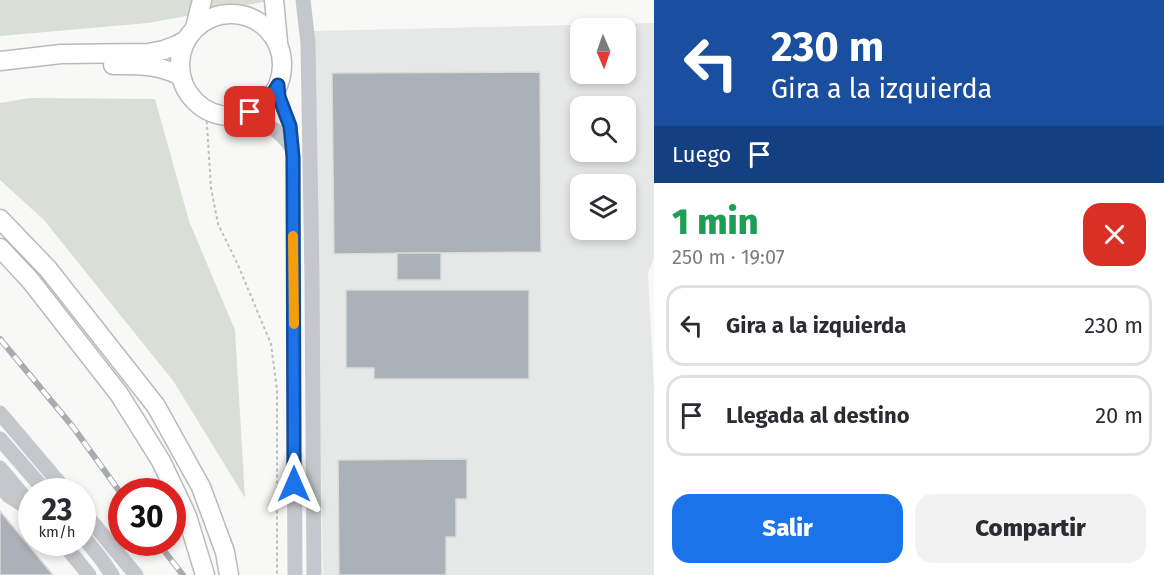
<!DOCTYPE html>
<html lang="es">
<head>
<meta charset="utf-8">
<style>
	body { margin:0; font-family:"Fira Sans",sans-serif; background:#f2f2f3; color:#2b2b33; height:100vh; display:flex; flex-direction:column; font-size:22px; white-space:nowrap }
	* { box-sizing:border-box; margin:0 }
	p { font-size:20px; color:#7c7c81 }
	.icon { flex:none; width:33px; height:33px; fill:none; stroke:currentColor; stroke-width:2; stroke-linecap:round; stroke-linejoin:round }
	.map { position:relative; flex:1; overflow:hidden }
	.panel { display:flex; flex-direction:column; background:#fff; width:510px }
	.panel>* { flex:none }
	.hud { background:#1a4fa0; color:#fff; overflow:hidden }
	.needle { width:39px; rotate:178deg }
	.controls { position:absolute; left:570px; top:18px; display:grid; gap:12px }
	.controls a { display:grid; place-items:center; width:66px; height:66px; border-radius:12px; background:#fff; box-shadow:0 3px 9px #0003; font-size:30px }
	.speed { position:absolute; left:18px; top:478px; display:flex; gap:12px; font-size:30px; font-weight:700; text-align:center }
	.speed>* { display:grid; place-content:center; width:78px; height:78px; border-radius:50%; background:#fff; box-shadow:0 3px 9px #0003; line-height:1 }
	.speed small { font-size:15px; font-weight:400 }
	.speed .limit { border:9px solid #d22; background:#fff; color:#111 }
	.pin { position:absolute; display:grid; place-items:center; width:51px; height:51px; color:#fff; margin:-26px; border-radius:12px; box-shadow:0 3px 9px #0006 }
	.me { position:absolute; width:66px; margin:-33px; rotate:0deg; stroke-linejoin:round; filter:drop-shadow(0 0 4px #0008) }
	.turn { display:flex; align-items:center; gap:21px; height:126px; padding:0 18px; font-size:27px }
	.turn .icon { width:78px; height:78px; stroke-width:2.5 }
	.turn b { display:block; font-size:42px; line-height:51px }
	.then { display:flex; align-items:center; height:57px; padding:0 18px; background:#0003; gap:12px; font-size:22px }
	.round { display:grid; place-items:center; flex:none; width:63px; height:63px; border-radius:18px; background:#f2f2f3 }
	.summary { display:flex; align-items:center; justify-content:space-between; height:102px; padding:0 18px }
	h1 { font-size:36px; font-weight:800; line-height:45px; color:#1e9e55 }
	.action { display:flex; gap:12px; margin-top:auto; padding:12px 18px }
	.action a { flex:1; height:69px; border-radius:18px; background:#1a73e8; color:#fff; font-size:24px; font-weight:800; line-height:69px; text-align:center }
	.action a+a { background:#f2f2f3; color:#2b2b33 }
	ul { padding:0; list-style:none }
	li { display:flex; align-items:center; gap:18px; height:81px; margin:0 12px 9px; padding:0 6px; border:3px solid #e1e1e2; border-radius:18px }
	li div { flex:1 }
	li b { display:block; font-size:22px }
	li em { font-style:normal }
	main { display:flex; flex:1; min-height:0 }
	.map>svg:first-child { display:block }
	.built { fill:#e6e7e7; fill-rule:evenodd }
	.green { fill:#d9dfd7 }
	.building { fill:#abb1b8; stroke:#dadad8; stroke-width:1.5 }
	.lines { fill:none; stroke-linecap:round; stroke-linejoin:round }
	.major-casing { stroke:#b7bbbf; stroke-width:21 }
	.path { stroke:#bcbec1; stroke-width:2; stroke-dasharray:3 3; stroke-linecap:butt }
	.minor { stroke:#c4c7cb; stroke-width:15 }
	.major { stroke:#fff; stroke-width:18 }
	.rail-casing { stroke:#a7abb2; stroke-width:6 }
	.rail { stroke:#fff; stroke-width:4; stroke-dasharray:11; stroke-linecap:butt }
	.route-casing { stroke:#114b97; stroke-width:15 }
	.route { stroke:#1a73e8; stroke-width:10 }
	.slow { stroke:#f59e0b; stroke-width:10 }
</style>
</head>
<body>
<main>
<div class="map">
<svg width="654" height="575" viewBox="0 0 654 575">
	<rect width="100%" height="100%" fill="#f8f8f6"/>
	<path class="built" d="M654 23V258L648 273 654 390V575H323L313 31ZM580 28H626V74H580ZM580 106H626V152H580ZM580 184H626V230H580Z"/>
	<g class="green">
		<path d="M0 0H275L148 23 0 36Z"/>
		<path d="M29 98 155 99 189 221 235 330 245 498 174 382 44 220 0 180V103Z"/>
	</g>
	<g class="building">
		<path d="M540 72 541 252 334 254 332 73Z"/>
		<rect x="397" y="253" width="44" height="27"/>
		<path d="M346 290H529V379H374V368H346Z"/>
		<path d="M467 459V499H456V537H446V575H339L338 460Z"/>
		<path d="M0 511 53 575H0Z"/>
	</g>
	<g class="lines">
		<defs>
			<g id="major">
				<path d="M274 0 278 42"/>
				<circle cx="231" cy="65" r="51"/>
				<path d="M195 28 202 0"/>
				<path d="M0 61 61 54 148 53 164 50 177 45 186 40"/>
				<path d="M113 65C138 65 158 64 181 76"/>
				<path d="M0 219 48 269 156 406 201 487 225 552 229 575"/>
				<path d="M0 248 30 280 119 394 161 461 187 516 205 575"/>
			</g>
		</defs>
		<use href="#major" class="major-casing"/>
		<path class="path" d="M206 109 211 188 218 224 238 265 271 344 277 390V575"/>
		<g class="minor">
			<path d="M303 0 308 43 312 279 314 575"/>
			<path d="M278 85 279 97 290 126 293 157 295 575"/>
			<path d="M238 115C260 121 280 128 292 148"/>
			<path d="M0 413 67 492"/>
			<path d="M0 439 46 492"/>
			<path d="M0 468 32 506"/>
			<path d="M0 486 9 496 28 508"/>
			<path d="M82 510 136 575"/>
			<path d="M82 535 102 560 112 575"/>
			<path d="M63 543 89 575"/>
		</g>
		<use href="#major" class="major"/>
		<defs>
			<g id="rail">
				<path d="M0 339 73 427 122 495"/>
				<path d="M158 543 183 575"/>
			</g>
		</defs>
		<use href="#rail" class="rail-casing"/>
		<use href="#rail" class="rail"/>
	</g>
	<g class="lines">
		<defs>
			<path id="route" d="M250 112C263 105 271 98 278 85L279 97 290 126 293 157 294 484"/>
		</defs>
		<use href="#route" class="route-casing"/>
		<use href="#route" class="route"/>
		<path class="slow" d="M293 236 294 324"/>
	</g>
</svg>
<div class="controls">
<a><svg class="needle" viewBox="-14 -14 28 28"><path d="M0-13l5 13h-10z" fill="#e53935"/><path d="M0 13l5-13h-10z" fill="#7c7c81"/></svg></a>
<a><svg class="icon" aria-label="search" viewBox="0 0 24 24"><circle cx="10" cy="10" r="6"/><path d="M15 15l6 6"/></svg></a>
<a><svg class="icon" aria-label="layers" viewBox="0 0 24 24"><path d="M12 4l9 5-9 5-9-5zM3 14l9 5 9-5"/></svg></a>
</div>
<div class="speed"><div>23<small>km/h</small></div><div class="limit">30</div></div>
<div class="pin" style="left:250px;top:112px;background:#d93025"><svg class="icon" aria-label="arrive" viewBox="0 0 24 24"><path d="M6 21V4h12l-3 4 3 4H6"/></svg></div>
<svg class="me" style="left:294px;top:484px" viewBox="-20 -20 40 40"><path d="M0-17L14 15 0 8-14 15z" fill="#1a73e8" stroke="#fff" stroke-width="4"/></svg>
</div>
<section class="panel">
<div class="hud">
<div class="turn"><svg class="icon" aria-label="left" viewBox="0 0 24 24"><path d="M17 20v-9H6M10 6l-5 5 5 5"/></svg><div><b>230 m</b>Gira a la izquierda</div></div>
<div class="then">Luego<svg class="icon" aria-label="arrive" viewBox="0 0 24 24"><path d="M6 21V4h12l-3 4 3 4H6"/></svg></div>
</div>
<div class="summary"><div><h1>1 min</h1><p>250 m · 19:07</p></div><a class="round" style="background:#d93025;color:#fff"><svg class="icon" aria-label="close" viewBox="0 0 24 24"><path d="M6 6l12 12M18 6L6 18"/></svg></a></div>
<ul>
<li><svg class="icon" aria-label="left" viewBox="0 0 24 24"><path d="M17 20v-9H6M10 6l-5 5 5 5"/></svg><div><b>Gira a la izquierda</b></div><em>230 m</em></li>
<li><svg class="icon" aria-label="arrive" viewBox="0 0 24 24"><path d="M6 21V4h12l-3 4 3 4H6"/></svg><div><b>Llegada al destino</b></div><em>20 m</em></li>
</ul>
<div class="action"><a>Salir</a><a>Compartir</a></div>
</section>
</main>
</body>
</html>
